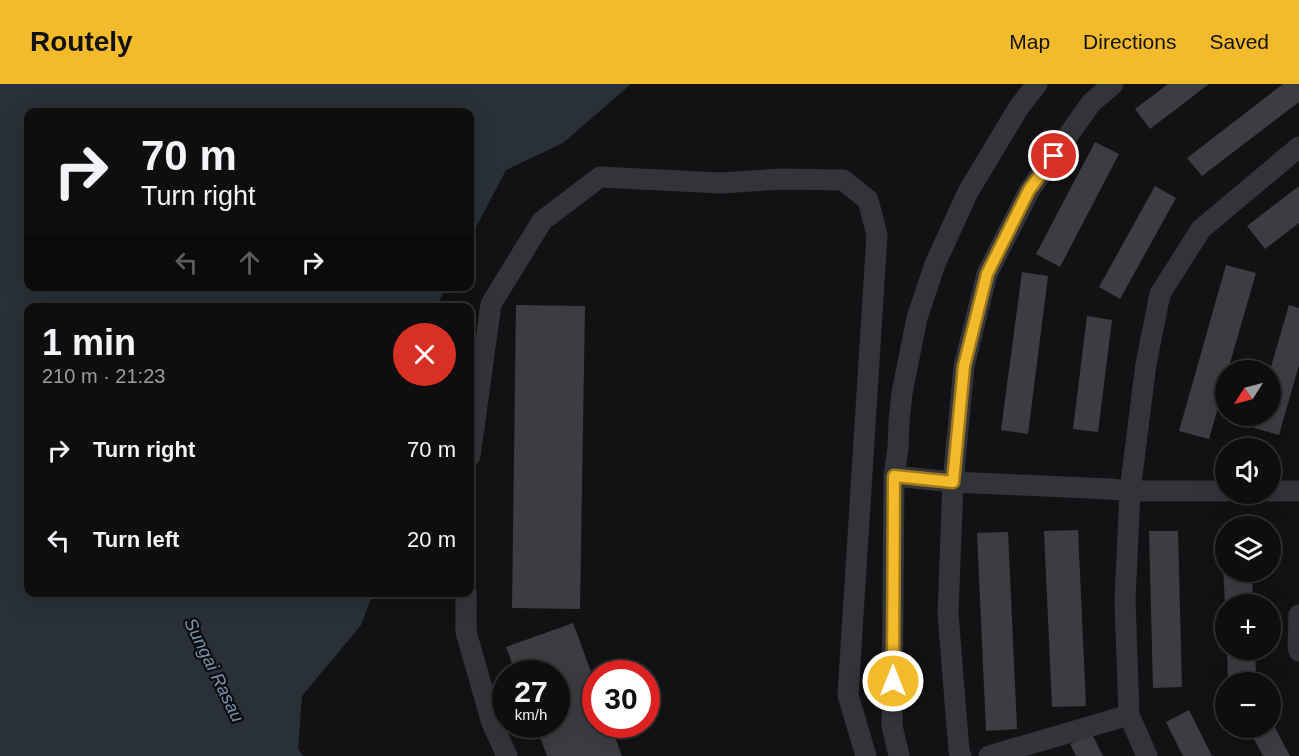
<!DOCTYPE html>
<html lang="en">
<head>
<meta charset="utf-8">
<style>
	body { margin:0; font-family:Arial,sans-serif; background:#1c1c1d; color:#f1f3f6; height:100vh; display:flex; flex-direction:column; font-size:22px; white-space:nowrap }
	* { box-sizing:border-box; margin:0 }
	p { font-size:20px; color:#9b9c9e }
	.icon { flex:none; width:33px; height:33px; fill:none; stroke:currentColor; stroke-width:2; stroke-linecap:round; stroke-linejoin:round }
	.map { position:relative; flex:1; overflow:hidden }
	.details { position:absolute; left:24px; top:219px; width:450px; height:294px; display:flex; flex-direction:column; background:#0e0e0f; border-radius:12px; box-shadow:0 6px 24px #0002,0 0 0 2px #2e2e2f }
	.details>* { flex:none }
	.guide { position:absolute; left:24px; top:24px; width:450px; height:183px; border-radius:12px; box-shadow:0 6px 24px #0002,0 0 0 2px #2e2e2f; background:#0e0e0f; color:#f1f3f6; overflow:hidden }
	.needle { width:39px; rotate:234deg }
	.buttons { position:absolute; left:1215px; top:276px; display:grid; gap:12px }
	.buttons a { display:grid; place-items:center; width:66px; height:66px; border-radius:50%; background:#0e0e0f; box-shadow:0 6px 24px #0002,0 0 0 2px #2e2e2f; font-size:30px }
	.speed { position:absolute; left:492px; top:576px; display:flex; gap:12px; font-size:30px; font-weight:700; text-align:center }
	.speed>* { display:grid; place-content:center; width:78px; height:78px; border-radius:50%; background:#0e0e0f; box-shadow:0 6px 24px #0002,0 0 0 2px #2e2e2f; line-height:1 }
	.speed small { font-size:15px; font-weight:400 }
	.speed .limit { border:9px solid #d22; background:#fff; color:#111 }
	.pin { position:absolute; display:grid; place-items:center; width:51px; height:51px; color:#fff; margin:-26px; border:3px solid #fff; border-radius:50%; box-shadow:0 2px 6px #0007 }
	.me { position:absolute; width:66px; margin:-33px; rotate:0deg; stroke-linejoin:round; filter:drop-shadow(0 0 4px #0008) }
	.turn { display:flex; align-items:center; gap:21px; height:126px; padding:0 18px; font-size:27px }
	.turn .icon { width:78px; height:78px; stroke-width:2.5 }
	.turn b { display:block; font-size:42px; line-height:51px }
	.lanes { display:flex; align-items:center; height:57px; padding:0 18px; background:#0003; justify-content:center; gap:30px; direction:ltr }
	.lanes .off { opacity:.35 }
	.round { display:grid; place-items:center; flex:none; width:63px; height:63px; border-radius:32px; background:#1c1c1d }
	.headline { display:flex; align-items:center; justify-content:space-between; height:102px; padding:0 18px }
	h1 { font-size:36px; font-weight:700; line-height:45px }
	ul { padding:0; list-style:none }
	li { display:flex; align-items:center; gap:18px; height:90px; padding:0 18px }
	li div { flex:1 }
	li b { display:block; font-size:22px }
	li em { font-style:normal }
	header { display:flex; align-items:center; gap:36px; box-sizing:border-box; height:84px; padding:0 30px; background:#f3bb2b; color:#111 }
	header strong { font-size:28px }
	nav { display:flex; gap:33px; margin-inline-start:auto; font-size:21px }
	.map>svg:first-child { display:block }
	.water { fill:#293038 }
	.building { fill:#3c3d41 }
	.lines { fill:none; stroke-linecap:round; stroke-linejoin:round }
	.minor { stroke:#333439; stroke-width:21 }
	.route-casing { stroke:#9e7a1c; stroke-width:15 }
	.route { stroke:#f3bb2b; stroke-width:10 }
	.labels { text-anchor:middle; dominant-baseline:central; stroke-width:4.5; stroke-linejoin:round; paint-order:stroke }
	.water-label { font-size:18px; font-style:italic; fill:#7a94b0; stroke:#0d0d0f }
</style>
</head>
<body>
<header>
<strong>Routely</strong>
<nav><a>Map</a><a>Directions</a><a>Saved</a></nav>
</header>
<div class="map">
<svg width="1299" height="672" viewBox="0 0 1299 672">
	<rect width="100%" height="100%" fill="#121214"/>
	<path class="water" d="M0 0H631L563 59 506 86 470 155V28H28V202L446 203 436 223 28 224V508L373 509 361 541 302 612 298 665 303 672H0Z"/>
	<g class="building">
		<path d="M1168 0H1209L1150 45 1135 25Z"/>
		<path d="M1283 0H1299V18L1202 92 1187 74Z"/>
		<path d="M1095 58 1119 70 1060 183 1036 170Z"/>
		<path d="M1155 102 1176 114 1120 215 1099 203Z"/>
		<path d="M1299 102V139L1265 165 1247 142Z"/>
		<path d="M1226 181 1256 189 1228 286H1226V296L1209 355 1179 347Z"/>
		<path d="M1022 188 1048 192 1028 350 1001 346Z"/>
		<path d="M516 221 585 222 580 525 512 524Z"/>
		<path d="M1289 221 1299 224V281L1279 351 1254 344 1257 332H1270V286Z"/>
		<path d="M1087 232 1112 236 1098 348 1073 345Z"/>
		<path d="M1078 446 1086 622 1052 623 1044 447Z"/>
		<path d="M1149 447H1178L1182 603 1153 604Z"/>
		<path d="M1008 448 1017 645 986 647 977 449Z"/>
		<path d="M1222 463H1226V488H1252L1253 520H1225Z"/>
		<path d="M573 539 596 601V640H610L622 672H547L535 640H556V590H516L506 563Z"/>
		<path d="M1227 566H1255L1256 594 1228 595Z"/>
		<path d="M1189 626 1212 672H1183L1166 638Z"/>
		<path d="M1270 634 1290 672H1263L1248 644H1270Z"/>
		<path d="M1092 650 1103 672H1076L1070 660Z"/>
	</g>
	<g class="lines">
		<g class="minor">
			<path d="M1113 0 1091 19 1029 107 987 190 964 282 953 398 1110 405 1130 407H1226"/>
			<path d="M470 372 491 220 542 137 600 93 721 99 782 95 843 96 868 116 877 151 848 611 866 672"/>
			<path d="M894 392 953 398 948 530 959 667 961 672"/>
			<path d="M1270 407H1299"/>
			<path d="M466 508V548L492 639 507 672"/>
			<path d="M1299 531 1298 564 1299 567"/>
			<path d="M899 672 892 642 894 392 898 364 899 338 902 309 917 234 935 180 968 108 1019 23 1037 0"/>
			<path d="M989 672 1129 631"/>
			<path d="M1147 672 1129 631 1125 516 1130 407 1146 280 1160 210 1201 145 1299 63"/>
		</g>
	</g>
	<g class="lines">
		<defs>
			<path id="route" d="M893 597 894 392 953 398 964 282 987 190 1029 106 1054 72"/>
		</defs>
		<use href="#route" class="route-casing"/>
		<use href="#route" class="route"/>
	</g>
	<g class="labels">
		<g class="water-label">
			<text transform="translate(214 586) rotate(64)">Sungai Rasau</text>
		</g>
	</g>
</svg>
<div class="buttons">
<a><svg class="needle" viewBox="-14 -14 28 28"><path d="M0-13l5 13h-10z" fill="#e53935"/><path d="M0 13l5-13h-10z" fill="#9b9c9e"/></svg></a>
<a><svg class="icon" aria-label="sound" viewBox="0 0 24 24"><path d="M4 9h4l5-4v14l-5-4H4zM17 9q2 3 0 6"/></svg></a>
<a><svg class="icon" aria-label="layers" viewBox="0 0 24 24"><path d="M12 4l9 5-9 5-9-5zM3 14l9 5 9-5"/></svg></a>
<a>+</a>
<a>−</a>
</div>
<div class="speed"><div>27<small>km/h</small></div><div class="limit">30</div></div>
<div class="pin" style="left:1054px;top:72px;background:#d93025"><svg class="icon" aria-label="arrive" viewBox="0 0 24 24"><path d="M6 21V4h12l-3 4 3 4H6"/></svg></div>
<svg class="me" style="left:893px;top:597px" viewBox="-20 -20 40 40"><circle r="17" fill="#f3bb2b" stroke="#fff" stroke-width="3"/><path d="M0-11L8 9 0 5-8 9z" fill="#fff"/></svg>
<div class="guide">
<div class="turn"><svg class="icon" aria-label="right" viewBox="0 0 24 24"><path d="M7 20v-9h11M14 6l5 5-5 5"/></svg><div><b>70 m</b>Turn right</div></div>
<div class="lanes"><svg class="icon off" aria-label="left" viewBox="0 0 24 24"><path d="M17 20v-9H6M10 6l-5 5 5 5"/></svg><svg class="icon off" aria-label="ahead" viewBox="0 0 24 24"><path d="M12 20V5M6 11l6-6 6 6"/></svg><svg class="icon" aria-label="right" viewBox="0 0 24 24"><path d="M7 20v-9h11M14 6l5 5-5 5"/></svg></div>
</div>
<section class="details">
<div class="headline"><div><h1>1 min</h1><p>210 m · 21:23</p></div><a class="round" style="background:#d93025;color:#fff"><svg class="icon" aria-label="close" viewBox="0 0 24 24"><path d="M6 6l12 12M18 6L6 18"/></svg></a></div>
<ul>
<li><svg class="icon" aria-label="right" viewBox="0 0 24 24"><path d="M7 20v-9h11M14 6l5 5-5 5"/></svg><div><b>Turn right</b></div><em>70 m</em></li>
<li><svg class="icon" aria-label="left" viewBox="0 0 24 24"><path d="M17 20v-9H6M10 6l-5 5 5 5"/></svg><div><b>Turn left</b></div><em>20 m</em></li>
</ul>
</section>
</div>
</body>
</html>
